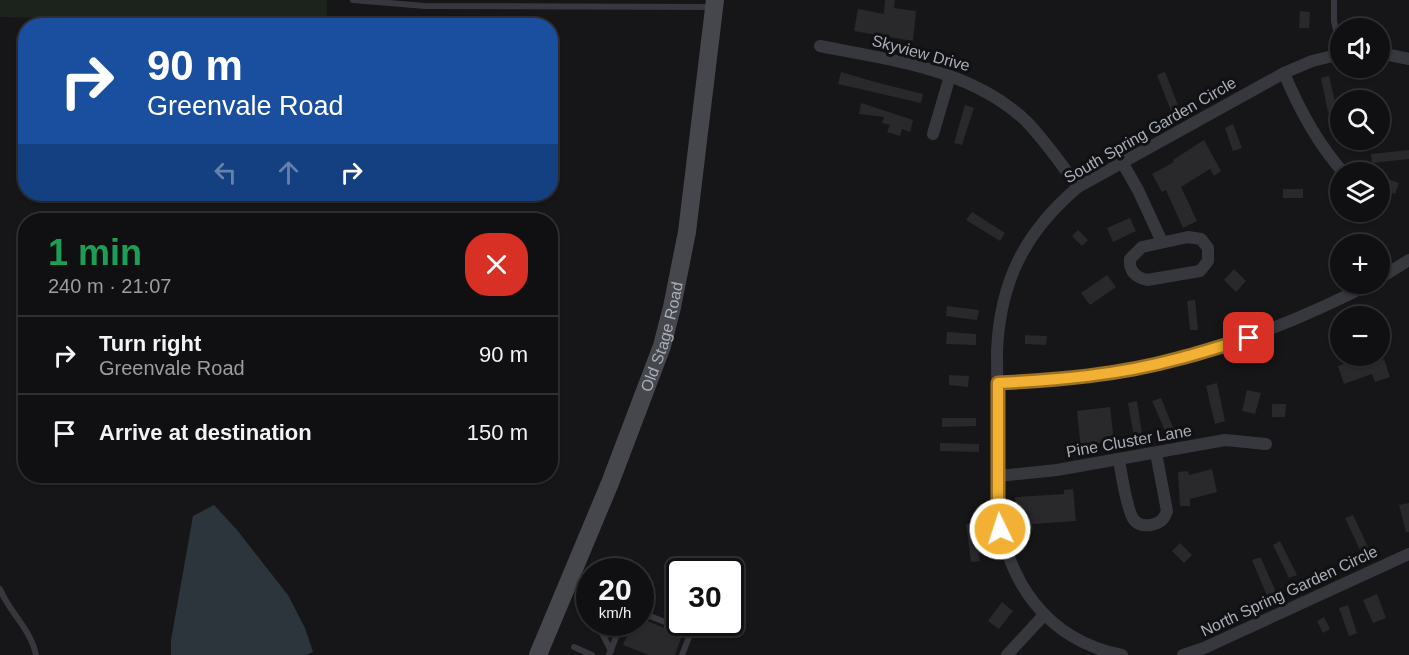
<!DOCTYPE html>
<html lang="en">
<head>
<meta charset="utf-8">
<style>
	body { margin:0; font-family:Helvetica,sans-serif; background:#19191b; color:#f1f3f6; height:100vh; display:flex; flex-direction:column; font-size:22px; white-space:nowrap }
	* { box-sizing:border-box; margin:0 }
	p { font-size:20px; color:#9c9d9f }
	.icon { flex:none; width:33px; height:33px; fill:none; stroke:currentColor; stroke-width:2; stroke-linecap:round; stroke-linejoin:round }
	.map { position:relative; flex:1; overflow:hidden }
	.panel { position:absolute; left:18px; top:213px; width:540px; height:270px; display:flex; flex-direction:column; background:#101012; border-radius:24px; box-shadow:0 2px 4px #0004,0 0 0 2px #303032 }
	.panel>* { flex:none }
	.banner { position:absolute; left:18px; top:18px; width:540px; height:183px; border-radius:24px; box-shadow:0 2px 4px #0004,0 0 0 2px #303032; background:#1a4fa0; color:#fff; overflow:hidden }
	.fabs { position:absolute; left:1330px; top:18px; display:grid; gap:12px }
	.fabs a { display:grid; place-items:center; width:60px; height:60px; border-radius:50%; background:#101012; box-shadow:0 2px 4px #0004,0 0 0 2px #303032; font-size:30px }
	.speed { position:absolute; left:576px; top:558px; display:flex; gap:12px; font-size:30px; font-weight:700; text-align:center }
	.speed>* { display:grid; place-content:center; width:78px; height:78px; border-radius:50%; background:#101012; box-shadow:0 2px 4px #0004,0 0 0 2px #303032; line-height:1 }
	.speed small { font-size:15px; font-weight:400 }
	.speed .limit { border:3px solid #111; border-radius:9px; background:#fff; color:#111 }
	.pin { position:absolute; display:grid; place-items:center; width:51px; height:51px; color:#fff; margin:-26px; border-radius:12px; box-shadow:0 3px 9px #0006 }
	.me { position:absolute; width:66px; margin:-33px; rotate:356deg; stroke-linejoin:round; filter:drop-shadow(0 0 4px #0008) }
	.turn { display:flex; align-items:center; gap:21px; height:126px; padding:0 30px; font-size:27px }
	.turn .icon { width:78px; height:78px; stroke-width:2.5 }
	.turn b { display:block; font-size:42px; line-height:51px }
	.lanes { display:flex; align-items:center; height:57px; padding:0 30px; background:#0003; justify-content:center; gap:30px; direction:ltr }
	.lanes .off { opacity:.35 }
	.round { display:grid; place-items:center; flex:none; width:63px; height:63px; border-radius:24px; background:#19191b }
	.head { display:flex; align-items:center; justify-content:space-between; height:102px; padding:0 30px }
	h1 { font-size:36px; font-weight:700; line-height:45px; color:#1e9e55 }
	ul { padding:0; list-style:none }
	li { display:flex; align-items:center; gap:18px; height:78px; padding:0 30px; border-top:2px solid #303032 }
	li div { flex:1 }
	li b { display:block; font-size:22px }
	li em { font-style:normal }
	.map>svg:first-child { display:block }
	.green { fill:#1c231d }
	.water { fill:#2c353c }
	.building { fill:#29292c }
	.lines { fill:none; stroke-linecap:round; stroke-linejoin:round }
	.lane { stroke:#37383d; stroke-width:6 }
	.street { stroke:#37383d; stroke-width:12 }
	.secondary { stroke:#45474d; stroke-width:18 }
	.route-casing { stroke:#9d7322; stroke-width:15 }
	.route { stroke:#f2b134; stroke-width:10 }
	.labels { text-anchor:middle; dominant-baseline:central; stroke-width:6; stroke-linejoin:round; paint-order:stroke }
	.street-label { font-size:16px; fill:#a8adb8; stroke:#111113 }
</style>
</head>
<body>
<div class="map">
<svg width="1409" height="655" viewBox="0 0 1409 655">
	<rect width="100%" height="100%" fill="#161618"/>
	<path class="green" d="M0 0H327V25L0 17Z"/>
	<path class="water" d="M214 505 237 530 288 595 305 628 313 652 306 655H171V640L193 516Z"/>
	<g class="building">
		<path d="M885 0H895L894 8 916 11 913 41 854 31 858 9 884 14Z"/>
		<path d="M1300 11 1310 12 1309 28H1299Z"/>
		<path d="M841 72 875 82 923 94 921 103 838 84Z"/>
		<path d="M1165 72 1179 108 1171 111 1157 75Z"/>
		<path d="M1329 76 1337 110 1328 112 1321 78Z"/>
		<path d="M861 103 913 120 910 132 902 129 900 136 887 132 890 125 882 123 884 117 859 114Z"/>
		<path d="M965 105 974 108 962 145 954 143Z"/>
		<path d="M1233 124 1242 148 1233 151 1225 128Z"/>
		<path d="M1204 140 1221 171 1214 176 1210 169 1181 187 1197 221 1183 228 1166 190 1162 192 1152 174 1174 162 1173 160Z"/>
		<path d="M1409 150V159L1372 163 1371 154Z"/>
		<path d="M1380 176 1399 183 1395 194 1380 189Z"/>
		<rect x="1283" y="189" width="20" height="9"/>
		<path d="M972 212 1005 233 1000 241 966 220Z"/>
		<path d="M1130 218 1136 231 1113 242 1107 228Z"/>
		<path d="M1078 230 1088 240 1082 246 1072 236Z"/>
		<path d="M1234 269 1246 281 1236 292 1224 280Z"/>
		<path d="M1107 275 1116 287 1090 305 1081 293Z"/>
		<path d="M1195 300 1198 330H1190L1187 301Z"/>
		<path d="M947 306 979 310 977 320 946 316Z"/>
		<path d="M947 332 976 334V345L946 344Z"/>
		<path d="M1025 335 1047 336 1046 345 1025 344Z"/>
		<path d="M1366 356 1368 364 1384 359 1390 377 1375 382 1372 374 1344 384 1338 366Z"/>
		<path d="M949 375 969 376 968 387 949 385Z"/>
		<path d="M1217 383 1225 421 1215 424 1206 386Z"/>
		<path d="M1247 390 1261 393 1255 414 1242 411Z"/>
		<path d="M1161 398 1174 430 1166 433 1152 401Z"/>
		<path d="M1137 401 1143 440 1135 442 1128 403Z"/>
		<path d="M1272 404H1286L1285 417H1272Z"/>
		<path d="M1110 407 1114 441 1090 444V450L1081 451 1077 411Z"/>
		<path d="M942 418H976V426L942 427Z"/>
		<path d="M940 443 979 444V452L940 451Z"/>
		<path d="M1212 469 1217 492 1190 499V506H1180L1178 472 1188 471 1189 475Z"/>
		<path d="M1073 489 1076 521 1032 524 1033 530 1019 532 1015 497 1064 494V490Z"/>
		<path d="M1409 503V532H1406L1399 505Z"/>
		<path d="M1353 515 1369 549 1361 552 1345 518Z"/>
		<path d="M975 523 980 561 971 562 966 524Z"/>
		<path d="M1280 541 1297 575 1289 578 1273 545Z"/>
		<path d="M1180 543 1192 555 1184 563 1172 551Z"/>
		<path d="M1258 558H1261L1276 592 1267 596 1252 560Z"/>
		<path d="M1377 594 1386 618 1373 623 1363 600Z"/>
		<path d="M1002 602 1013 611 999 629 988 621Z"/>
		<path d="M1348 605 1357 633 1349 636 1339 608Z"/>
		<path d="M1324 617 1330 629 1323 633 1317 621Z"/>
		<path d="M640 618 682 635 675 655H649L623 645 633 622H640Z"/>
	</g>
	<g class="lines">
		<g class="lane">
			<path d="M353 0 425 6 711 7"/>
			<path d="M1334 0V21L1341 51"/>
			<path d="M0 589C9 612 31 629 36 655"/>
			<path d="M640 612 687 631 689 637 682 655"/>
			<path d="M605 622 601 631 611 651"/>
			<path d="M574 647 592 655"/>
			<path d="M609 655 616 637"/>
		</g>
		<g class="street">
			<path d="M820 46C891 60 972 69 1027 122 1046 142 1062 165 1078 187"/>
			<path d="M1380 53 1409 59"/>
			<path d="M1284 73C1299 109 1317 143 1343 172"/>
			<path d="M933 134 950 76"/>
			<path d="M1122 162 1138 190 1162 242"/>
			<path d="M1188 237 1201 239 1208 248V261L1200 271 1147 280C1135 277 1129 271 1130 259L1142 247Z"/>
			<path d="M1380 278 1409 260"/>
			<path d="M998 383C1033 381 1068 380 1103 374 1196 361 1286 327 1370 284"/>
			<path d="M1119 460C1121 472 1127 511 1134 520 1138 525 1144 526 1151 525 1160 523 1164 520 1167 511L1156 453"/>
			<path d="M998 476 1057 470 1225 440 1266 444"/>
			<path d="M1007 655 1044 615"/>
			<path d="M1122 655C1046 640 1005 580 998 506L997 351C1000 281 1025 232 1078 187L1284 73 1312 61 1341 54"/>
			<path d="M1183 655 1204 648 1409 554"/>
		</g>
		<path class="secondary" id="s1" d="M538 655 610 483 662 346 672 307 687 232 715 0"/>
	</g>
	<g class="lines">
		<defs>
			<path id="route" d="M1000 529 998 506V383C1058 380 1119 375 1177 359 1201 353 1225 345 1249 338"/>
		</defs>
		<use href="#route" class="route-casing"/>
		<use href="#route" class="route"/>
	</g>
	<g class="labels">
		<g class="street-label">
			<text transform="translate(921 53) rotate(15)">Skyview Drive</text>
			<text transform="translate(1150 130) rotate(-30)">South Spring Garden Circle</text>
			<text stroke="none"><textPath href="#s1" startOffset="342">Old Stage Road</textPath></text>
			<text transform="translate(1129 441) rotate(-10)">Pine Cluster Lane</text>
			<text transform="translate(1289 591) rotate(-25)">North Spring Garden Circle</text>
		</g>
	</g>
</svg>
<div class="fabs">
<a><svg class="icon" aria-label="sound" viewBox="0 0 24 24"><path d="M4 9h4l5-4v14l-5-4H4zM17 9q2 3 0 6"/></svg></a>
<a><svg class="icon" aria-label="search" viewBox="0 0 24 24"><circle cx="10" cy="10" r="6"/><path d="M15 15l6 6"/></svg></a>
<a><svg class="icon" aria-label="layers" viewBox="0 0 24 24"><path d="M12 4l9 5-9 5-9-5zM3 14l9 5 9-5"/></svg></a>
<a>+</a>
<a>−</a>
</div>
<div class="speed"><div>20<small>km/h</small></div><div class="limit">30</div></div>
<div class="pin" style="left:1249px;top:338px;background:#d93025"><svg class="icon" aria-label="arrive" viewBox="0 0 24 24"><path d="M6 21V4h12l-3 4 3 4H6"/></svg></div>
<svg class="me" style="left:1000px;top:529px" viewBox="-20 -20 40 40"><circle r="17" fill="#f2b134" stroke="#fff" stroke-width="3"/><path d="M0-11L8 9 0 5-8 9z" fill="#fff"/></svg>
<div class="banner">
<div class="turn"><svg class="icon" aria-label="right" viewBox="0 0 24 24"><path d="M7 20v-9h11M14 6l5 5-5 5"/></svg><div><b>90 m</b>Greenvale Road</div></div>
<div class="lanes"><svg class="icon off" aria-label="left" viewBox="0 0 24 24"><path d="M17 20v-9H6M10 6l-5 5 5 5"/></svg><svg class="icon off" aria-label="ahead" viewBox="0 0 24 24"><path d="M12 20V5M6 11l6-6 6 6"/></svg><svg class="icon" aria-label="right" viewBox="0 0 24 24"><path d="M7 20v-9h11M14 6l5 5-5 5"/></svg></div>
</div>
<section class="panel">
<div class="head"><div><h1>1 min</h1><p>240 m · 21:07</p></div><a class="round" style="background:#d93025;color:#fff"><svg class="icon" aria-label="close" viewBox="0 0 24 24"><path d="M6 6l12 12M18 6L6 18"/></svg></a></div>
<ul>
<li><svg class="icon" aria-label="right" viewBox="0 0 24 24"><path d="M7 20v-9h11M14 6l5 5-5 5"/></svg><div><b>Turn right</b><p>Greenvale Road</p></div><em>90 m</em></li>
<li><svg class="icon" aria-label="arrive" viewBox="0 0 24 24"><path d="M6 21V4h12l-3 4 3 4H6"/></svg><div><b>Arrive at destination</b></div><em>150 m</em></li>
</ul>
</section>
</div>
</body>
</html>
